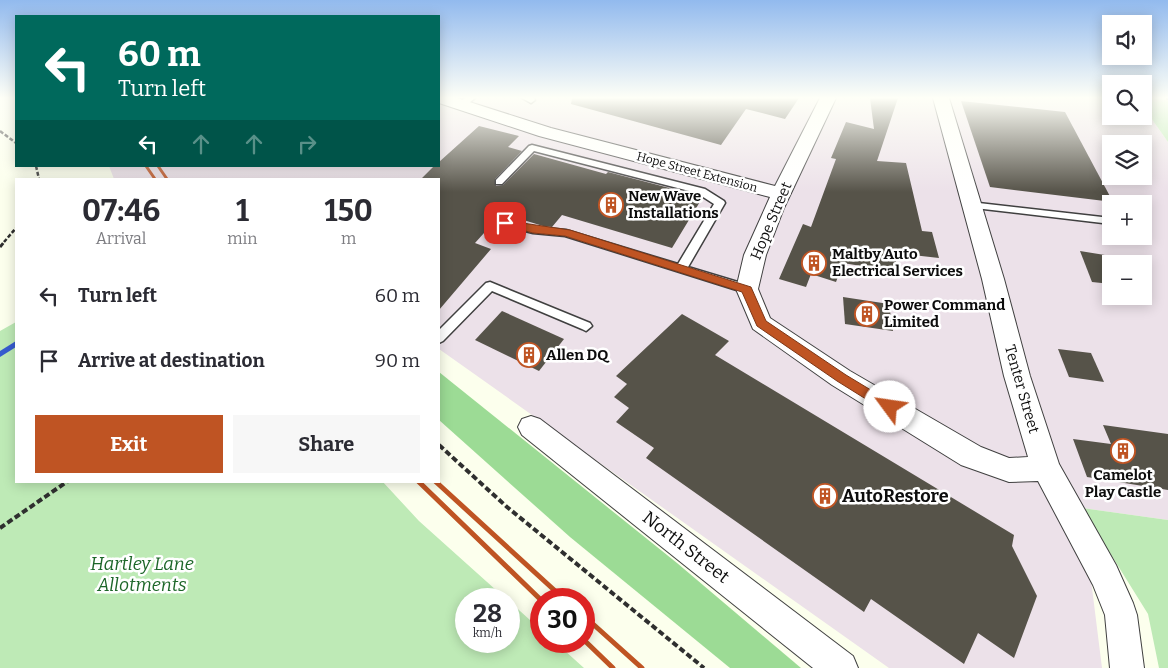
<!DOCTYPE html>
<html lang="en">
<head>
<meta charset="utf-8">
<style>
	body { margin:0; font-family:Bitter,serif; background:#f7f7f7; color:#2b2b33; height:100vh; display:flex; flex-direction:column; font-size:19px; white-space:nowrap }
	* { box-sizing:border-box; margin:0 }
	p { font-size:16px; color:#7c7c81 }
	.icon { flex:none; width:28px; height:28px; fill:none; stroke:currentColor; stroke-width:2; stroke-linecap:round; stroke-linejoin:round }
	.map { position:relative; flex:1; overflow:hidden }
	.sheet { position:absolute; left:15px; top:178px; width:425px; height:305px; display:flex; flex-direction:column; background:#fff; border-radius:0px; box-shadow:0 2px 12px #0003 }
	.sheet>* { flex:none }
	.top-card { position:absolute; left:15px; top:15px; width:425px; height:152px; border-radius:0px; box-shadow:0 2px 12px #0003; background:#00695c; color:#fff; overflow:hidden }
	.controls { position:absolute; left:1102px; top:15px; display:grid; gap:10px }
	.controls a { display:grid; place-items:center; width:50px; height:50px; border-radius:0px; background:#fff; box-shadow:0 2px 12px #0003; font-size:25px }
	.speed { position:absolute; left:455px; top:588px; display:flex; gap:10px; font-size:25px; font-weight:700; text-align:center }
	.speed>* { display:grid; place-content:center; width:65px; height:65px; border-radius:50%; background:#fff; box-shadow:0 2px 12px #0003; line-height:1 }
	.speed small { font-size:12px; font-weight:400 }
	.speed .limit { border:8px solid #d22; background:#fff; color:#111 }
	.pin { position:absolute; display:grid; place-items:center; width:42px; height:42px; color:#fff; margin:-21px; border-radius:10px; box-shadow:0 2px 8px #0006 }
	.me { position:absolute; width:55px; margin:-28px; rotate:301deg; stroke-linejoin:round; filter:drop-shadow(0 0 4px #0008) }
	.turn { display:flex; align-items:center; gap:18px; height:105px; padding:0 20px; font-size:22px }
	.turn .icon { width:65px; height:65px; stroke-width:2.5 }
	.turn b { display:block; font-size:35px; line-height:42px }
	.lanes { display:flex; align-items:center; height:48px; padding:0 20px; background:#0003; justify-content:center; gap:25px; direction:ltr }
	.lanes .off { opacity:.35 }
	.eta { display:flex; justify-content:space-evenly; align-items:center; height:85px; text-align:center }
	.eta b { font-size:30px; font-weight:700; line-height:35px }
	.cta { display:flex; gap:10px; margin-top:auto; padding:10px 20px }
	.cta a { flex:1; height:58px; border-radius:0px; background:#bf5423; color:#fff; font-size:20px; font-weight:700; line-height:58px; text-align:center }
	.cta a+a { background:#f7f7f7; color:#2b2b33 }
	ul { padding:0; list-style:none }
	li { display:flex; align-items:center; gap:15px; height:65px; padding:0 20px }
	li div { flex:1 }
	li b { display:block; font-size:19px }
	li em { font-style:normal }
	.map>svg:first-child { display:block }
	.industrial { fill:#ece1e9; fill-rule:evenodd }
	.green { fill:#beeab6 }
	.forest { fill:#9cdb95 }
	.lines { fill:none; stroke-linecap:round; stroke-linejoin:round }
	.stream { fill:#375ccf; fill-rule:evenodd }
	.building { fill:#565349 }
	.lane-casing { stroke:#404040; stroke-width:3 }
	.street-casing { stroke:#404040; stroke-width:2 }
	.path-far2 { stroke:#2f2f2f; stroke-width:2.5; stroke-dasharray:4 2; stroke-linecap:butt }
	.path-far1 { stroke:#2f2f2f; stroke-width:3; stroke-dasharray:5 2.5; stroke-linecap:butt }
	.path { stroke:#2f2f2f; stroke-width:4; stroke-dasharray:6 3; stroke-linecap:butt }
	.lane { fill:#fff; fill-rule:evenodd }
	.street { fill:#fff; fill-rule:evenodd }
	.rail-far1 { stroke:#bf5423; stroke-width:3 }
	.rail { stroke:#bf5423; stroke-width:5 }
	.route { fill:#bf5423; stroke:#7c3717 }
	.labels { text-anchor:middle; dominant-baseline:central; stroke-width:5; stroke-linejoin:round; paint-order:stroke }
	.far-street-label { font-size:12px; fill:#0d0d0d; stroke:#fff }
	.poi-label { font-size:15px; font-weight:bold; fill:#0d0d0d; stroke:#fff; text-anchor:start }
	.street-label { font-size:15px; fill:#0d0d0d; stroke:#fff }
	.near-poi-label { font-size:18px; font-weight:bold; fill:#0d0d0d; stroke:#fff; text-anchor:start }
	.near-street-label { font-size:18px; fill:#0d0d0d; stroke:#fff }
	.near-park-label { font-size:18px; font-style:italic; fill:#1c6628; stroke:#fff }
</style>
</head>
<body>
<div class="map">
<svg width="1168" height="668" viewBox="0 0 1168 668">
	<rect width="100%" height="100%" fill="#fcffed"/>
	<path class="industrial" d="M439 98H1111V116H1144V108L1168 142V520L1082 508 1102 668H889L439 349V179H114L109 166H439ZM1111 144H1144V176H1111ZM1111 204H1144V236H1111ZM1111 264H1144V296H1111Z"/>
	<g class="green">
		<path d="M1144 98 1168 100V142L1144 108Z"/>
		<path d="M16 322V481H382L419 521 506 599H466V641H509V601L541 630V641H554L584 668H0V331Z"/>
		<path d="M1082 508 1168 520V668H1159L1148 614Z"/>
	</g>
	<path class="forest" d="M439 372 677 563 801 668H730L570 537 439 420Z"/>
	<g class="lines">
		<path class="stream" d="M16 341V347L0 357V351Z"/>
	</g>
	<g class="building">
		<path d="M572 98H799L785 119 746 109 721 145 571 104Z"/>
		<path d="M870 98H898L877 161 906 163 922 231 932 232 939 258 895 253 897 272 843 263 836 282 811 274 806 287 779 279 803 224 811 227 836 159 831 158 846 122 874 129Z"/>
		<path d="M961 101 1065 112 1113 202 990 187Z"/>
		<path d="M479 126 519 136 508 147 522 151 495 179 496 186 503 185 534 154 606 174 608 172 681 191 680 194 701 200 672 248 562 215 552 227 543 226 517 218 524 210 518 205 513 206 505 214 502 213 475 243 491 249 439 310V179H421L434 166H439V162Z"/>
		<path d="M1080 251 1111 256V284L1092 282Z"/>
		<path d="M843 297 889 304 893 331 845 324Z"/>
		<path d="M502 311 564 339 539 371 475 340Z"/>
		<path d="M682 314 729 341 715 355 1014 535 1012 546 1037 596 1014 658 978 633 964 664 871 599 864 612 646 458 654 448 616 422 629 408 614 397 627 384 616 376Z"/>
		<path d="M1058 349 1091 353 1104 382 1069 377Z"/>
		<path d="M1103 425 1168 434V490L1087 477 1073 439 1111 444Z"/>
	</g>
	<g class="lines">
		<defs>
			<g id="lane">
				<path d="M465 98H475L464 107H458V103Z"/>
				<path d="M522 98H534L535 100 531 103Z"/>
				<path d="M532 145 705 189 724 201 725 203 688 267 751 286 753 289 751 292H743L565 236 533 233 501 225V221L513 208 517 207 522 210 512 221 533 227 566 230 678 264 714 204 697 193 534 151 502 184H496V180L529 146Z"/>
				<path d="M970 202 1111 218V224L966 207 965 205Z"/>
				<path d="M490 282 590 323 592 326 586 331 582 329 492 291 443 341 439 343V330L486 283Z"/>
			</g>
			<g id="street">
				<path d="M439 98H457L551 128 775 186 820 98H836L784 208 766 255 758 289 770 318 850 371 981 447 1009 458 1028 457 1004 376 982 279 933 98H949L1004 279 1030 376 1059 464 1116 565 1133 603 1137 615 1144 668H1110L1105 615 1093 585 1038 481 1009 482 961 465 832 385 753 329 736 289 744 255 770 197 539 136 439 103Z"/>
				<path d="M531 416 540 419 853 656 858 668H813L522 435 518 427 522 419Z"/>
			</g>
		</defs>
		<use href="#lane" class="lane-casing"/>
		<use href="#street" class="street-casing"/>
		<g class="path-far2">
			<path d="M1166 98 1168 99"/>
			<path d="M0 131 16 143"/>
			<path d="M36 166 39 179"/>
			<path d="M4 242 16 228"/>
		</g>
		<path class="path-far1" d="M0 247 5 241"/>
		<g class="path">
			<path d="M439 445 507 507 704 668"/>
			<path d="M0 528 68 481"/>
		</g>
		<use href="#lane" class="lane"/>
		<use href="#street" class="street"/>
		<g class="rail-far1">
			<path d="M146 166 155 179"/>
			<path d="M158 166 167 179"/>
		</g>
		<g class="rail">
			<path d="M418 481 541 600"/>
			<path d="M435 481 564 599"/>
			<path d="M584 616 642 668"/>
			<path d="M584 640 613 668"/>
		</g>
	</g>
	<linearGradient id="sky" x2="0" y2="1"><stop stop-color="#92baee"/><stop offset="0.51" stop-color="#fefff7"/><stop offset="1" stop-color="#fefff7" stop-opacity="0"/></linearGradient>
	<rect width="1168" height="192" fill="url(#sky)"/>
	<path class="route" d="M502 220 570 230 751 287 766 321 846 375 894 404 896 407 894 411H885L837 381 757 326 742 292 565 236 533 233 502 225Z"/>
	<defs>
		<symbol id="building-ring" viewBox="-11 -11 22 22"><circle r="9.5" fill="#fff" stroke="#bf5423" stroke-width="1.5"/><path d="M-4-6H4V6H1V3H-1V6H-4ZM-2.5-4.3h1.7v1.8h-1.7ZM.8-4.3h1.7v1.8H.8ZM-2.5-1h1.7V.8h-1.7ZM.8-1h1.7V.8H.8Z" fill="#bf5423"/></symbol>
	</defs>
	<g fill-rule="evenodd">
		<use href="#building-ring" x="597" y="191" width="28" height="28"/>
		<use href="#building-ring" x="800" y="249" width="28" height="28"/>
		<use href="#building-ring" x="853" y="300" width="28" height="28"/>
		<use href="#building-ring" x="515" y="341" width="28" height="28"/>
		<use href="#building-ring" x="1109" y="437" width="28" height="28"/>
		<use href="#building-ring" x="811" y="482" width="28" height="28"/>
	</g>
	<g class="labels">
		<g class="far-street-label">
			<text transform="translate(697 172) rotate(15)">Hope Street Extension</text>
		</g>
		<g class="poi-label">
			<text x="628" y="196">New Wave<tspan x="628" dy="17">Installations</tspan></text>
			<text x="832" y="254">Maltby Auto<tspan x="832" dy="17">Electrical Services</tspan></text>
			<text x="884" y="305">Power Command<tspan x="884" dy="17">Limited</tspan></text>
			<text x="546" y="355">Allen DQ</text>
			<text x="1123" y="475" text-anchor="middle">Camelot<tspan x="1123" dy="17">Play Castle</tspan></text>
		</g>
		<g class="street-label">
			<text transform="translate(771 221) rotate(-67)">Hope Street</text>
			<text transform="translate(1022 389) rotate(74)">Tenter Street</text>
		</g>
		<g class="near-poi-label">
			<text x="842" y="496">AutoRestore</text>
		</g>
		<g class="near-street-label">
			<text transform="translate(686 547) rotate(38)">North Street</text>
		</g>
		<g class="near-park-label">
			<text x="142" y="564">Hartley Lane<tspan x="142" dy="21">Allotments</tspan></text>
		</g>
	</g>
</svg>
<div class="controls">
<a><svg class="icon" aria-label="sound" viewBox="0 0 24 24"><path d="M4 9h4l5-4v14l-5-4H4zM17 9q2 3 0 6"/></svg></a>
<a><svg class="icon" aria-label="search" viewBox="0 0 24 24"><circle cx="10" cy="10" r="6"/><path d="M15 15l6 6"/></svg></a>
<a><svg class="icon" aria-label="layers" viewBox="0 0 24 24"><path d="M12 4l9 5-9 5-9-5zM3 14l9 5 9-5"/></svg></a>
<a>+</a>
<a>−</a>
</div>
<div class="speed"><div>28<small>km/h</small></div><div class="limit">30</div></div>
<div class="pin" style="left:505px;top:223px;background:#d93025"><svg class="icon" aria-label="arrive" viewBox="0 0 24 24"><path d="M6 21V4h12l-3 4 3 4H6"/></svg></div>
<svg class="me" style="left:890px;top:407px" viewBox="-20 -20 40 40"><circle r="19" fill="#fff"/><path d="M0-13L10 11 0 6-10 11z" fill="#bf5423"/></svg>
<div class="top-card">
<div class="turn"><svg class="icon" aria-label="left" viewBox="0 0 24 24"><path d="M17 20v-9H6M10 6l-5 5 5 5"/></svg><div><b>60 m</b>Turn left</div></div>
<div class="lanes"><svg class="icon" aria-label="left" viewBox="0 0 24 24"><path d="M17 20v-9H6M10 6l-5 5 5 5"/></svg><svg class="icon off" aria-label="ahead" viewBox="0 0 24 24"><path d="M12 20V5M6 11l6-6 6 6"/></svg><svg class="icon off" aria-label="ahead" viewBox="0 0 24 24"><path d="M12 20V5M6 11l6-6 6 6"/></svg><svg class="icon off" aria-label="right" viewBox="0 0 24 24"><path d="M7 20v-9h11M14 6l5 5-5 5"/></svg></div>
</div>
<section class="sheet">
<div class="eta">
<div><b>07:46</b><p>Arrival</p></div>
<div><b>1</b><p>min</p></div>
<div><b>150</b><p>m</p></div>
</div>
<ul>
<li><svg class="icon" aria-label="left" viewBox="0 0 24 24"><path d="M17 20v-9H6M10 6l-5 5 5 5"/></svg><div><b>Turn left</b></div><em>60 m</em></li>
<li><svg class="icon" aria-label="arrive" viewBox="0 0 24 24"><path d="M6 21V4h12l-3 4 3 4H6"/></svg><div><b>Arrive at destination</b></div><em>90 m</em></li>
</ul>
<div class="cta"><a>Exit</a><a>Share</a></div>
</section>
</div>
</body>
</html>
